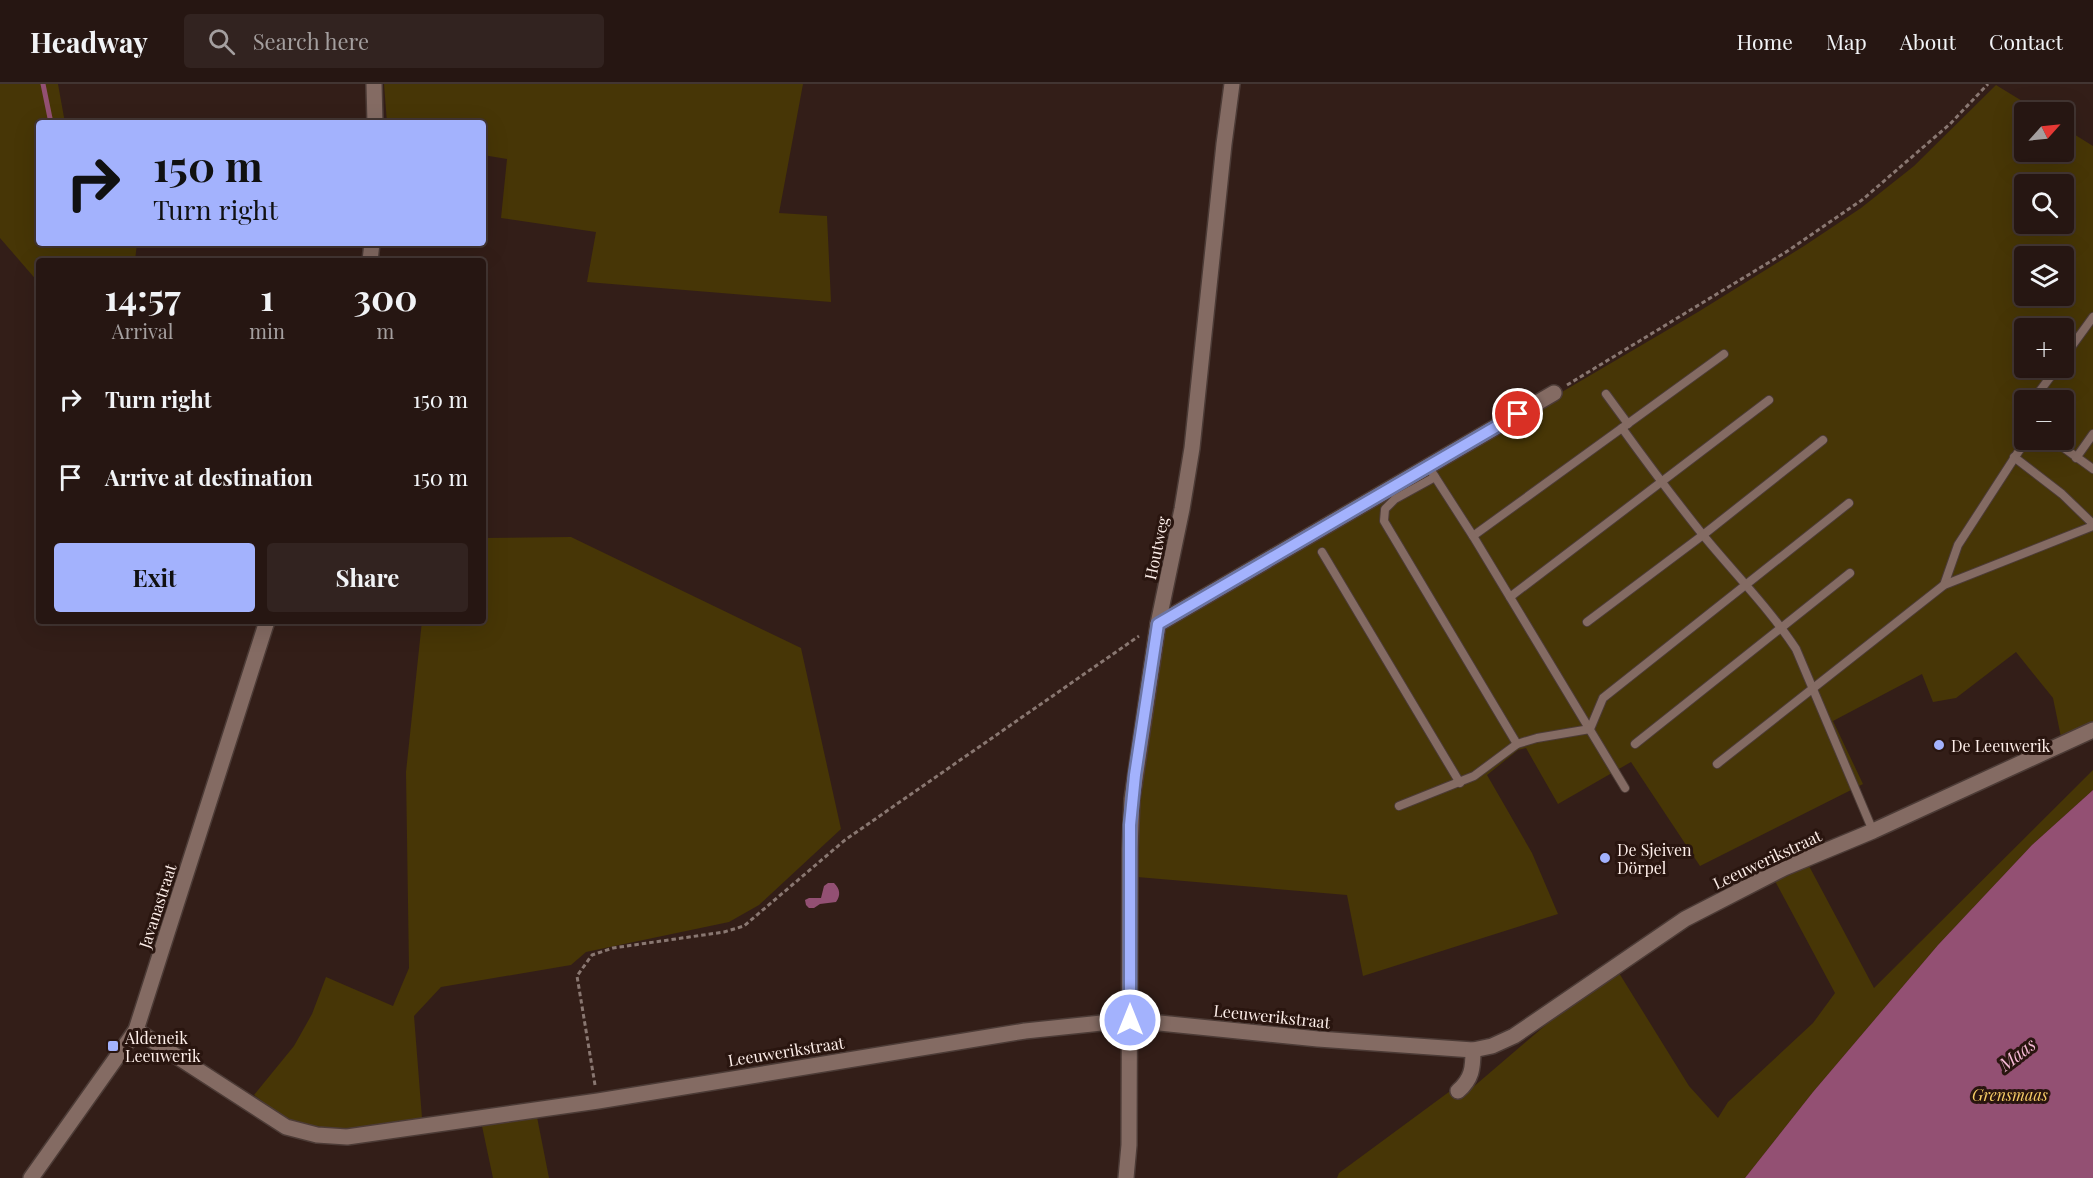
<!DOCTYPE html>
<html lang="en">
<head>
<meta charset="utf-8">
<style>
	body { margin:0; font-family:"Playfair Display",serif; background:#322320; color:#f1f3f6; height:100vh; display:flex; flex-direction:column; font-size:22px; white-space:nowrap }
	* { box-sizing:border-box; margin:0 }
	p { font-size:20px; color:#a49f9f }
	.icon { flex:none; width:33px; height:33px; fill:none; stroke:currentColor; stroke-width:2; stroke-linecap:round; stroke-linejoin:round }
	.map { position:relative; flex:1; overflow:hidden }
	.details { position:absolute; left:36px; top:174px; width:450px; height:366px; display:flex; flex-direction:column; background:#261612; border-radius:6px; box-shadow:0 6px 24px #0002,0 0 0 2px #423532 }
	.details>* { flex:none }
	.top-card { position:absolute; left:36px; top:36px; width:450px; height:126px; border-radius:6px; box-shadow:0 6px 24px #0002,0 0 0 2px #423532; background:#a3b2fd; color:#111; overflow:hidden }
	.needle { width:39px; rotate:63deg }
	.controls { position:absolute; left:2014px; top:18px; display:grid; gap:12px }
	.controls a { display:grid; place-items:center; width:60px; height:60px; border-radius:6px; background:#261612; box-shadow:0 6px 24px #0002,0 0 0 2px #423532; font-size:30px }
	.pin { position:absolute; display:grid; place-items:center; width:51px; height:51px; color:#fff; margin:-26px; border:3px solid #fff; border-radius:50%; box-shadow:0 2px 6px #0007 }
	.me { position:absolute; width:66px; margin:-33px; rotate:0deg; stroke-linejoin:round; filter:drop-shadow(0 0 4px #0008) }
	.turn { display:flex; align-items:center; gap:21px; height:126px; padding:0 18px; font-size:27px }
	.turn .icon { width:78px; height:78px; stroke-width:2.5 }
	.turn b { display:block; font-size:42px; line-height:51px }
	.eta { display:flex; justify-content:space-evenly; align-items:center; height:102px; text-align:center }
	.eta b { font-size:36px; font-weight:700; line-height:42px }
	.button { display:flex; gap:12px; margin-top:auto; padding:12px 18px }
	.button a { flex:1; height:69px; border-radius:6px; background:#a3b2fd; color:#111; font-size:24px; font-weight:700; line-height:69px; text-align:center }
	.button a+a { background:#322320; color:#f1f3f6 }
	ul { padding:0; list-style:none }
	li { display:flex; align-items:center; gap:18px; height:78px; padding:0 18px }
	li div { flex:1 }
	li b { display:block; font-size:22px }
	li em { font-style:normal }
	header { display:flex; align-items:center; gap:36px; box-sizing:border-box; height:84px; padding:0 30px; background:#261612; border-bottom:2px solid #423532 }
	header strong { font-size:28px }
	nav { display:flex; gap:33px; margin-inline-start:auto; font-size:21px }
	.search { width:420px; height:54px; background:#322320; display:flex; align-items:center; gap:15px; box-sizing:border-box; padding:0 21px; border-radius:6px; color:#a49f9f; font-size:22px }
	.map>svg:first-child { display:block }
	.green { fill:#473606; fill-rule:evenodd }
	.water { fill:#935073 }
	.lines { fill:none; stroke-linecap:round; stroke-linejoin:round }
	.stream { stroke:#935073; stroke-width:5 }
	.lane-casing { stroke:#4c3b36; stroke-width:10 }
	.street-casing { stroke:#4c3b36; stroke-width:18 }
	.path { stroke:#897771; stroke-width:3; stroke-dasharray:4.5 3; stroke-linecap:butt }
	.lane { stroke:#846b63; stroke-width:8 }
	.street { stroke:#846b63; stroke-width:15 }
	.route-casing { stroke:#6a74a4; stroke-width:15 }
	.route { stroke:#a3b2fd; stroke-width:10 }
	.poi-dot { fill:#a3b2fd; stroke:#29150f; stroke-width:2 }
	.labels { text-anchor:middle; dominant-baseline:central; stroke-width:6; stroke-linejoin:round; paint-order:stroke }
	.street-label { font-size:16px; fill:#fdeee9; stroke:#29150f }
	.poi-label { font-size:16px; fill:#fdeee9; stroke:#29150f; text-anchor:start }
	.park-label { font-size:16px; font-style:italic; fill:#f7cd66; stroke:#29150f }
	.water-label { font-size:18px; font-style:italic; fill:#f5b9d5; stroke:#29150f }
</style>
</head>
<body>
<header>
<strong>Headway</strong>
<div class="search"><svg class="icon" aria-label="search" viewBox="0 0 24 24"><circle cx="10" cy="10" r="6"/><path d="M15 15l6 6"/></svg>Search here</div>
<nav><a>Home</a><a>Map</a><a>About</a><a>Contact</a></nav>
</header>
<div class="map">
<svg width="2093" height="1094" viewBox="0 0 2093 1094">
	<rect width="100%" height="100%" fill="#331e18"/>
	<g class="green">
		<path d="M0 0H58L65 39H39V159H137L135 177H39V199L0 154Z"/>
		<path d="M384 0H803L779 129 827 132 831 218 587 198 596 148 501 134 507 75 483 71V39H387Z"/>
		<path d="M1996 1 2040 28H2025V68H2064V44L2093 62V639L2061 653 2053 614 2016 568 1956 614 1933 618 1922 590 1833 637 1863 700 1700 782 1631 678 1558 720 1526 664 1518 666 1487 691 1532 769 1558 830 1363 892 1347 811 1137 793 1140 720 1166 541 1698 228 1804 162 1861 124 1914 82ZM2025 100H2064V140H2025ZM2025 172H2064V212H2025ZM2025 244H2064V284H2025ZM2025 316H2064V356H2025Z"/>
		<path d="M571 453 801 564 841 745 759 821 729 838 586 868 571 881 441 903 414 932 422 1034C378 1040 326 1056 284 1033 273 1027 264 1018 254 1011L294 962 312 930 326 893 393 922 409 884 406 688 422 537H483V454Z"/>
		<path d="M2093 686V706L2032 761 1938 861 1813 1008 1745 1094H1337L1339 1089 1457 1002 1465 1010 1562 927 1619 889 1689 1002 1718 1034 1728 1018 1813 939 1835 909 1775 797 1809 782 1874 904Z"/>
		<path d="M537 1033 549 1094H493L482 1042Z"/>
	</g>
	<g class="water">
		<path d="M2093 706V1094H1745L1813 1008 1938 861 2032 761Z"/>
		<path d="M828 799H834C840 805 841 811 836 818L820 820 814 824H809L806 821 805 816 809 814H821L824 802Z"/>
	</g>
	<g class="lines">
		<path class="stream" d="M43 0 51 39"/>
		<defs>
			<g id="lane">
				<path d="M2064 273 2093 233"/>
				<path d="M1606 310 1628 340"/>
				<path d="M2033 316 2057 284"/>
				<path d="M2025 328 2022 332 2025 334"/>
				<path d="M1622 344 1724 270"/>
				<path d="M2053 356 2093 385"/>
				<path d="M2014 373 2062 410 2093 440"/>
				<path d="M2076 374 2093 350"/>
				<path d="M1428 382 1473 452 1622 344C1648 380 1675 416 1703 451 1734 489 1769 524 1796 565L1873 747"/>
				<path d="M1435 393 1395 415 1385 425 1384 437 1517 660"/>
				<path d="M1473 452 1625 704"/>
				<path d="M1322 468 1460 699"/>
				<path d="M1944 501 1958 461 2026 356"/>
				<path d="M1510 513 1769 316"/>
				<path d="M1587 538 1703 451 1823 356"/>
				<path d="M1635 660 1850 489"/>
				<path d="M1717 680 1944 501 2093 442"/>
				<path d="M1399 722 1474 692 1517 660 1537 654 1590 645 1603 614 1849 419"/>
			</g>
			<g id="street">
				<path d="M374 0 375 39"/>
				<path d="M370 177 372 159"/>
				<path d="M1158 540 1554 309"/>
				<path d="M136 946 286 1043 317 1051 347 1053 598 1017 1025 947 1130 936 1318 955 1473 966 1492 962 1514 952 1685 835 1784 784 1873 747 2093 646"/>
				<path d="M1458 1007C1472 995 1473 984 1473 966"/>
				<path d="M31 1094 136 946 267 537"/>
				<path d="M1126 1094 1129 1061 1130 765 1132 715 1158 540 1182 425 1192 364 1224 60 1232 0"/>
			</g>
		</defs>
		<use href="#lane" class="lane-casing"/>
		<use href="#street" class="street-casing"/>
		<g class="path">
			<path d="M1567 301 1786 168 1862 116 1950 40 1988 0"/>
			<path d="M595 1001 577 892 592 871 613 864 724 848 744 842 845 756 1139 552"/>
		</g>
		<use href="#lane" class="lane"/>
		<use href="#street" class="street"/>
	</g>
	<g class="lines">
		<defs>
			<path id="route" d="M1130 936V741L1135 691 1158 540 1518 330"/>
		</defs>
		<use href="#route" class="route-casing"/>
		<use href="#route" class="route"/>
	</g>
	<g class="poi-dot">
		<circle cx="1939" cy="661" r="6"/>
		<circle cx="1605" cy="774" r="6"/>
		<rect x="107" y="956" width="12" height="12" rx="3"/>
	</g>
	<g class="labels">
		<g class="street-label">
			<text transform="translate(1156 464) rotate(-78)">Houtweg</text>
			<text transform="translate(1767 775) rotate(-25)">Leeuwerikstraat</text>
			<text transform="translate(157 822) rotate(-72)">Javanastraat</text>
			<text transform="translate(1272 932) rotate(6)">Leeuwerikstraat</text>
			<text transform="translate(786 967) rotate(-9)">Leeuwerikstraat</text>
		</g>
		<g class="poi-label">
			<text x="1951" y="661">De Leeuwerik</text>
			<text x="1617" y="765">De Sjeiven<tspan x="1617" dy="18">Dörpel</tspan></text>
			<text x="125" y="953">Aldeneik<tspan x="125" dy="18">Leeuwerik</tspan></text>
		</g>
		<g class="park-label">
			<text x="2010" y="1010">Grensmaas</text>
		</g>
		<g class="water-label">
			<text transform="translate(2017 970) rotate(-38)">Maas</text>
		</g>
	</g>
</svg>
<div class="controls">
<a><svg class="needle" viewBox="-14 -14 28 28"><path d="M0-13l5 13h-10z" fill="#e53935"/><path d="M0 13l5-13h-10z" fill="#a49f9f"/></svg></a>
<a><svg class="icon" aria-label="search" viewBox="0 0 24 24"><circle cx="10" cy="10" r="6"/><path d="M15 15l6 6"/></svg></a>
<a><svg class="icon" aria-label="layers" viewBox="0 0 24 24"><path d="M12 4l9 5-9 5-9-5zM3 14l9 5 9-5"/></svg></a>
<a>+</a>
<a>−</a>
</div>
<div class="pin" style="left:1518px;top:330px;background:#d93025"><svg class="icon" aria-label="arrive" viewBox="0 0 24 24"><path d="M6 21V4h12l-3 4 3 4H6"/></svg></div>
<svg class="me" style="left:1130px;top:936px" viewBox="-20 -20 40 40"><circle r="17" fill="#a3b2fd" stroke="#fff" stroke-width="3"/><path d="M0-11L8 9 0 5-8 9z" fill="#fff"/></svg>
<div class="top-card">
<div class="turn"><svg class="icon" aria-label="right" viewBox="0 0 24 24"><path d="M7 20v-9h11M14 6l5 5-5 5"/></svg><div><b>150 m</b>Turn right</div></div>
</div>
<section class="details">
<div class="eta">
<div><b>14:57</b><p>Arrival</p></div>
<div><b>1</b><p>min</p></div>
<div><b>300</b><p>m</p></div>
</div>
<ul>
<li><svg class="icon" aria-label="right" viewBox="0 0 24 24"><path d="M7 20v-9h11M14 6l5 5-5 5"/></svg><div><b>Turn right</b></div><em>150 m</em></li>
<li><svg class="icon" aria-label="arrive" viewBox="0 0 24 24"><path d="M6 21V4h12l-3 4 3 4H6"/></svg><div><b>Arrive at destination</b></div><em>150 m</em></li>
</ul>
<div class="button"><a>Exit</a><a>Share</a></div>
</section>
</div>
</body>
</html>
